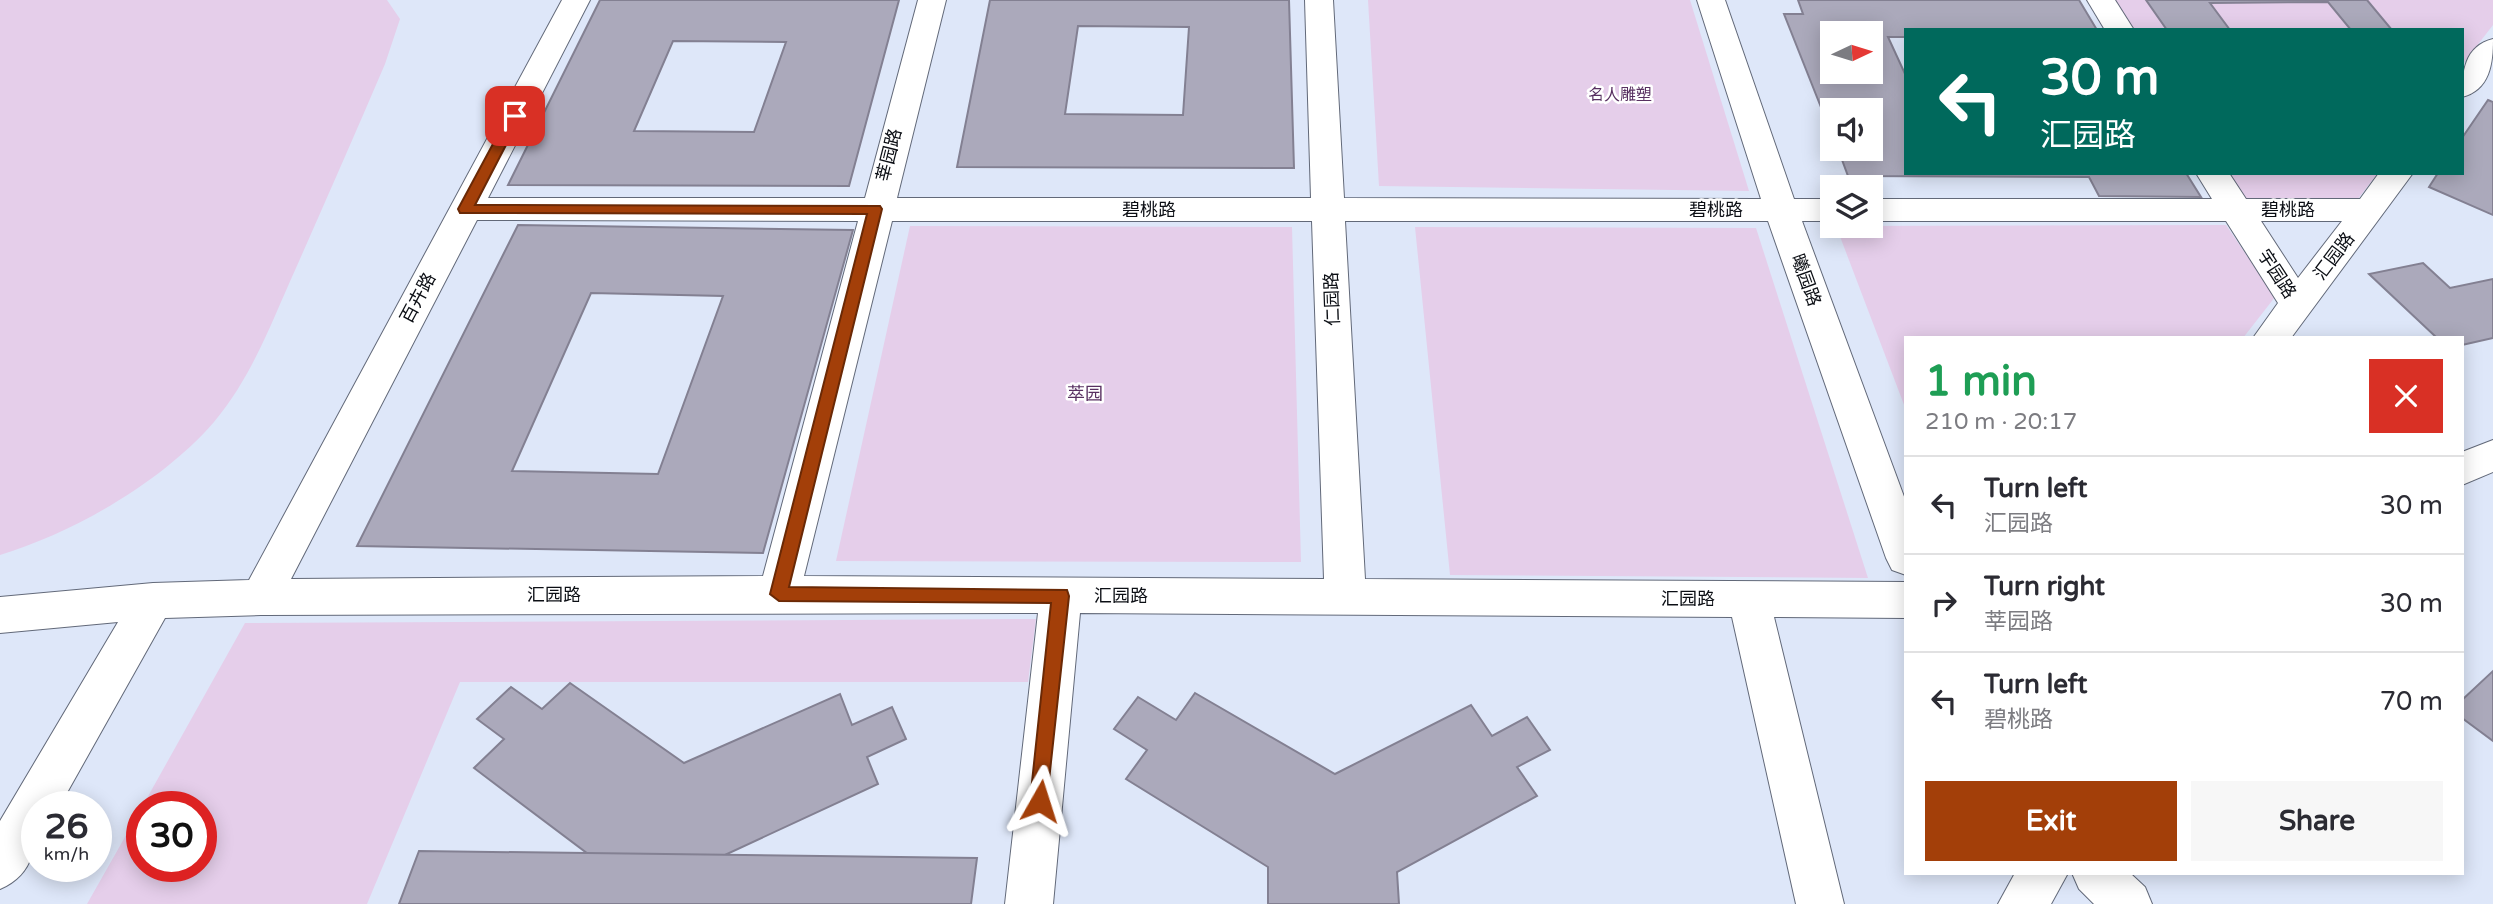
<!DOCTYPE html>
<html lang="en">
<head>
<meta charset="utf-8">
<style>
	body { margin:0; font-family:"Varela Round","Noto Sans SC",sans-serif; background:#f7f7f7; color:#2b2b33; height:100vh; display:flex; flex-direction:column; font-size:26px; white-space:nowrap }
	* { box-sizing:border-box; margin:0 }
	p { font-size:23px; color:#7c7c81 }
	.icon { flex:none; width:38px; height:38px; fill:none; stroke:currentColor; stroke-width:2; stroke-linecap:round; stroke-linejoin:round }
	.map { position:relative; flex:1; overflow:hidden }
	.side { position:absolute; left:1904px; top:336px; width:560px; height:539px; display:flex; flex-direction:column; background:#fff; border-radius:0px; box-shadow:0 4px 18px #0003 }
	.side>* { flex:none }
	.guide { position:absolute; left:1904px; top:28px; width:560px; height:147px; border-radius:0px; box-shadow:0 4px 18px #0003; background:#00695c; color:#fff; overflow:hidden }
	.needle { width:46px; rotate:86deg }
	.controls { position:absolute; left:1820px; top:21px; display:grid; gap:14px }
	.controls a { display:grid; place-items:center; width:63px; height:63px; border-radius:0px; background:#fff; box-shadow:0 4px 18px #0003; font-size:35px }
	.speed { position:absolute; left:21px; top:791px; display:flex; gap:14px; font-size:35px; font-weight:700; text-align:center }
	.speed>* { display:grid; place-content:center; width:91px; height:91px; border-radius:50%; background:#fff; box-shadow:0 4px 18px #0003; line-height:1 }
	.speed small { font-size:18px; font-weight:400 }
	.speed .limit { border:10px solid #d22; background:#fff; color:#111 }
	.pin { position:absolute; display:grid; place-items:center; width:60px; height:60px; color:#fff; margin:-30px; border-radius:14px; box-shadow:0 4px 10px #0006 }
	.me { position:absolute; width:77px; margin:-38px; rotate:6deg; stroke-linejoin:round; filter:drop-shadow(0 0 5px #0008) }
	.turn { display:flex; align-items:center; gap:24px; height:147px; padding:0 21px; font-size:32px }
	.turn .icon { width:91px; height:91px; stroke-width:2.5 }
	.turn b { display:block; font-size:49px; line-height:60px }
	.round { display:grid; place-items:center; flex:none; width:74px; height:74px; border-radius:0px; background:#f7f7f7 }
	.head { display:flex; align-items:center; justify-content:space-between; height:119px; padding:0 21px }
	h1 { font-size:42px; font-weight:700; line-height:52px; color:#1e9e55 }
	.action { display:flex; gap:14px; margin-top:auto; padding:14px 21px }
	.action a { flex:1; height:80px; border-radius:0px; background:#a33f09; color:#fff; font-size:28px; font-weight:700; line-height:80px; text-align:center }
	.action a+a { background:#f7f7f7; color:#2b2b33 }
	ul { padding:0; list-style:none }
	li { display:flex; align-items:center; gap:21px; height:98px; padding:0 21px; border-top:2px solid #e1e1e2 }
	li div { flex:1 }
	li b { display:block; font-size:26px }
	li em { font-style:normal }
	.map>svg:first-child { display:block }
	.green { fill:#e5ceea }
	.building { fill:#aba9bb; stroke:#838092; stroke-width:2; fill-rule:evenodd }
	.lines { fill:none; stroke-linecap:round; stroke-linejoin:round }
	.minor-casing { stroke:#626979; stroke-width:2 }
	.tertiary-casing { stroke:#626979; stroke-width:2 }
	.minor { fill:#fff; fill-rule:evenodd }
	.tertiary { fill:#fff; fill-rule:evenodd }
	.route { fill:#a33f09; stroke:#6a2906; stroke-width:2 }
	.labels { text-anchor:middle; dominant-baseline:central; stroke-width:5; stroke-linejoin:round; paint-order:stroke }
	.far-park-label { font-size:16px; fill:#583061; stroke:#fff }
	.street-label { font-size:18px; fill:#0b0e14; stroke:#fff }
	.park-label { font-size:18px; fill:#583061; stroke:#fff }
</style>
</head>
<body>
<div class="map">
<svg width="2493" height="904" viewBox="0 0 2493 904">
	<rect width="100%" height="100%" fill="#dee7f9"/>
	<g class="green">
		<path d="M0 0H387L400 19 385 64C356 132 326 200 296 268 272 321 252 377 214 422 162 482 75 532 0 555Z"/>
		<path d="M1368 0H1690L1749 191 1379 186Z"/>
		<path d="M2113 0H2146L2167 30H2132Z"/>
		<path d="M2367 0H2493V25L2462 65V30H2392Z"/>
		<path d="M2328 2 2351 30H2230L2210 3Z"/>
		<path d="M2225 173H2378L2357 200H2242Z"/>
		<path d="M2226 225 2275 297 2243 338H1906V410L1836 226Z"/>
		<path d="M910 226 1292 227 1301 562 836 561Z"/>
		<path d="M1415 227 1756 228 1868 578 1450 575Z"/>
		<path d="M1036 619 1028 682H460L367 904H87L142 807V866H201V807H142L245 623Z"/>
	</g>
	<g class="building">
		<path d="M600 0H899L849 186 508 185ZM673 41 786 42 754 132 634 131Z"/>
		<path d="M990 0H1289L1294 168 957 167ZM1078 26 1189 27 1183 115 1065 114Z"/>
		<path d="M1798 0H2079L2097 30H1906V37H1888L1906 76V173H2186L2201 197 2099 196 2089 177 1848 176 1838 149H1871V110H1832V135L1784 14H1803ZM1832 33H1871V72H1832Z"/>
		<path d="M2146 0H2367L2392 30H2351L2328 2 2210 3 2230 30H2167Z"/>
		<path d="M2488 100 2493 102V215L2429 187 2438 173H2462V138Z"/>
		<path d="M518 225 853 230 763 553 357 546ZM591 293 723 296 658 474 512 471Z"/>
		<path d="M2423 263 2450 288 2493 279V338L2462 345V338H2437L2369 274Z"/>
		<path d="M2493 671V741L2462 718V700Z"/>
		<path d="M570 683 684 763 840 694 852 725 892 707 906 739 867 757 878 784 714 860 703 904H573L588 854 474 768 504 739 477 719 511 687 542 709Z"/>
		<path d="M1195 693 1335 774 1471 705 1492 736 1527 717 1550 750 1517 767 1537 796 1397 872 1399 904H1268V867L1126 779 1147 750 1114 729 1138 697 1176 720Z"/>
		<path d="M419 851 977 858 971 904H399Z"/>
	</g>
	<g class="lines">
		<defs>
			<g id="minor">
				<path d="M562 0H590L488 198H865L918 0H946L897 198H1311L1305 0H1333L1344 198 1761 199 1697 0H1725L1794 199H1832V221H1802L1906 502V575L1892 570 1886 558 1768 221H1345L1365 579 1906 582V618L1774 617 1844 904H1796L1732 617 1080 613 1053 904H1005L1038 613 261 615 165 618 59 807H37C37 841 36 874 0 889V821L118 622 0 633V597L153 583 249 580ZM477 220 858 221 763 576 291 579ZM892 221H1312L1324 579 804 576Z"/>
				<path d="M2087 0H2115L2134 30H2105Z"/>
				<path d="M2493 39C2493 63 2490 90 2462 97 2462 73 2464 46 2493 39Z"/>
				<path d="M2196 173H2229L2246 199H2360L2379 173H2413L2291 338H2253L2278 303 2226 221H1871V199H2212ZM2261 221H2342L2298 278Z"/>
				<path d="M2072 873H2130L2145 887 2152 904H2094L2079 889Z"/>
			</g>
			<g id="tertiary">
				<path d="M2493 440V472L2462 485V452Z"/>
				<path d="M2015 873H2068L2051 904H1998Z"/>
			</g>
		</defs>
		<use href="#minor" class="minor-casing"/>
		<use href="#tertiary" class="tertiary-casing"/>
		<use href="#minor" class="minor"/>
		<use href="#tertiary" class="tertiary"/>
	</g>
	<path class="route" d="M515 112 521 116 475 205 880 206 882 209 789 587 1067 590 1069 596 1046 808 1040 810 1033 808 1030 801 1051 603 779 601 770 594 867 214 460 213 458 209 508 116Z"/>
	<g class="labels">
		<g class="far-park-label">
			<text x="1620" y="95">名人雕塑</text>
		</g>
		<g class="street-label">
			<text transform="translate(889 155) rotate(-76)">莘园路</text>
			<text x="1149" y="210">碧桃路</text>
			<text x="1716" y="210">碧桃路</text>
			<text x="2288" y="210">碧桃路</text>
			<text transform="translate(2334 256) rotate(-53)">汇园路</text>
			<text transform="translate(2277 274) rotate(57)">宇园路</text>
			<text transform="translate(1806 280) rotate(70)">曦园路</text>
			<text transform="translate(418 298) rotate(-62)">百卉路</text>
			<text transform="translate(1332 299) rotate(-92)">仁园路</text>
			<text x="554" y="595">汇园路</text>
			<text x="1121" y="596">汇园路</text>
			<text x="1688" y="599">汇园路</text>
		</g>
		<g class="park-label">
			<text x="1085" y="394">萃园</text>
		</g>
	</g>
</svg>
<div class="controls">
<a><svg class="needle" viewBox="-14 -14 28 28"><path d="M0-13l5 13h-10z" fill="#e53935"/><path d="M0 13l5-13h-10z" fill="#7c7c81"/></svg></a>
<a><svg class="icon" aria-label="sound" viewBox="0 0 24 24"><path d="M4 9h4l5-4v14l-5-4H4zM17 9q2 3 0 6"/></svg></a>
<a><svg class="icon" aria-label="layers" viewBox="0 0 24 24"><path d="M12 4l9 5-9 5-9-5zM3 14l9 5 9-5"/></svg></a>
</div>
<div class="speed"><div>26<small>km/h</small></div><div class="limit">30</div></div>
<div class="pin" style="left:515px;top:116px;background:#d93025"><svg class="icon" aria-label="arrive" viewBox="0 0 24 24"><path d="M6 21V4h12l-3 4 3 4H6"/></svg></div>
<svg class="me" style="left:1040px;top:801px" viewBox="-20 -20 40 40"><path d="M0-17L14 15 0 8-14 15z" fill="#a33f09" stroke="#fff" stroke-width="4"/></svg>
<div class="guide">
<div class="turn"><svg class="icon" aria-label="left" viewBox="0 0 24 24"><path d="M17 20v-9H6M10 6l-5 5 5 5"/></svg><div><b>30 m</b>汇园路</div></div>
</div>
<section class="side">
<div class="head"><div><h1>1 min</h1><p>210 m · 20:17</p></div><a class="round" style="background:#d93025;color:#fff"><svg class="icon" aria-label="close" viewBox="0 0 24 24"><path d="M6 6l12 12M18 6L6 18"/></svg></a></div>
<ul>
<li><svg class="icon" aria-label="left" viewBox="0 0 24 24"><path d="M17 20v-9H6M10 6l-5 5 5 5"/></svg><div><b>Turn left</b><p>汇园路</p></div><em>30 m</em></li>
<li><svg class="icon" aria-label="right" viewBox="0 0 24 24"><path d="M7 20v-9h11M14 6l5 5-5 5"/></svg><div><b>Turn right</b><p>莘园路</p></div><em>30 m</em></li>
<li><svg class="icon" aria-label="left" viewBox="0 0 24 24"><path d="M17 20v-9H6M10 6l-5 5 5 5"/></svg><div><b>Turn left</b><p>碧桃路</p></div><em>70 m</em></li>
</ul>
<div class="action"><a>Exit</a><a>Share</a></div>
</section>
</div>
</body>
</html>
